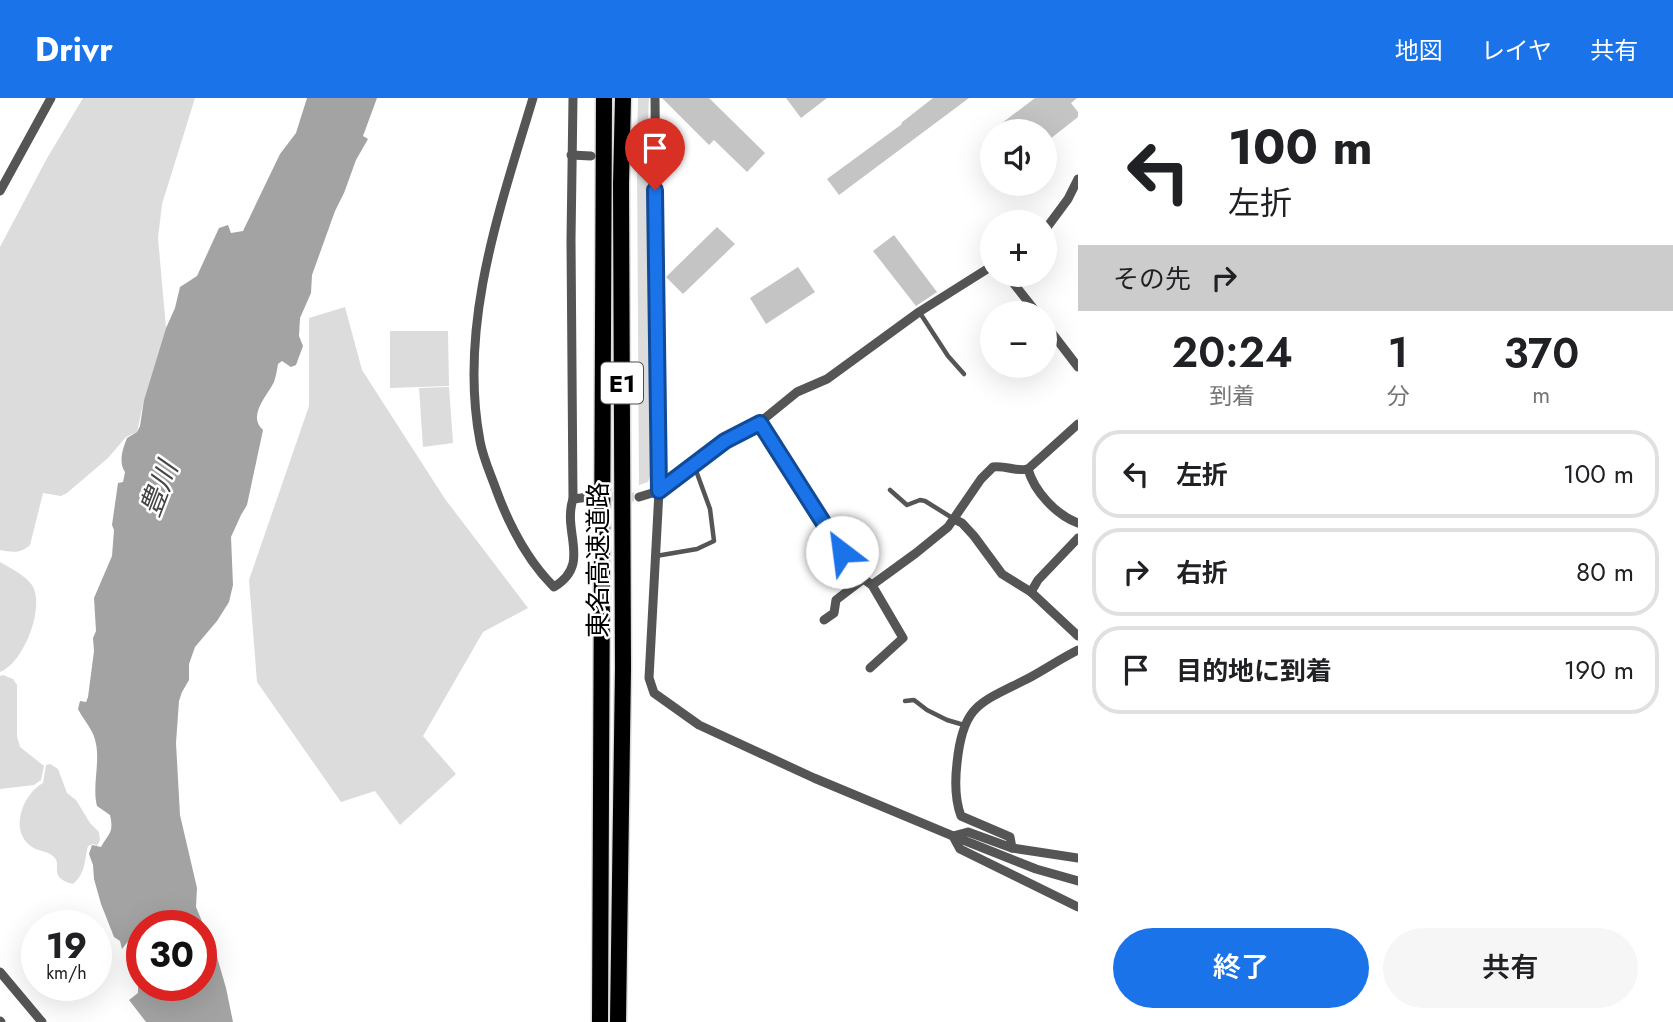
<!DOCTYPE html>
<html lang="ja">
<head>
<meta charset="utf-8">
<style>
	body { margin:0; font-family:Jost,"Noto Sans JP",sans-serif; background:#f6f6f6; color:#202124; height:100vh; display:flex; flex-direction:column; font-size:26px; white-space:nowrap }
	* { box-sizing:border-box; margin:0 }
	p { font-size:23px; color:#757577 }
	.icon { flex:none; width:38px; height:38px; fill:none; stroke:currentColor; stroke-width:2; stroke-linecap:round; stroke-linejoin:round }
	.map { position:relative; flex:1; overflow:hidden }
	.sheet { display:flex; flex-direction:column; background:#fff; width:595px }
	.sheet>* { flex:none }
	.hud { background:#fff; color:#202124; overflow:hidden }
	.buttons { position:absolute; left:980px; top:21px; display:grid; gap:14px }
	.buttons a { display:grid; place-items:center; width:77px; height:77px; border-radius:50%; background:#fff; box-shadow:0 7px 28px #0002; font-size:35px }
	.speed { position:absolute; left:21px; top:812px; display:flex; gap:14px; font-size:35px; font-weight:700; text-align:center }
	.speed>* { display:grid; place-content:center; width:91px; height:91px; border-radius:50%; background:#fff; box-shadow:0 7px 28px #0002; line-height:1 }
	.speed small { font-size:18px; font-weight:400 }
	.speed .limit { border:10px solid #d22; background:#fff; color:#111 }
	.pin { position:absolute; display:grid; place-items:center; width:60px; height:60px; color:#fff; margin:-72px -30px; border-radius:50% 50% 50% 0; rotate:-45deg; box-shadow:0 0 7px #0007 }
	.pin .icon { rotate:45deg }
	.me { position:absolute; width:77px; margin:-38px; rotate:330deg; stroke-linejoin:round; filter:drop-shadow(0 0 5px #0008) }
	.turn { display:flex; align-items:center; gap:24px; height:147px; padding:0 35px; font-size:32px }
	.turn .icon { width:91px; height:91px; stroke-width:2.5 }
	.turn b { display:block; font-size:49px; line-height:60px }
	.then { display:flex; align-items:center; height:66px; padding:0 35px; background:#0003; gap:14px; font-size:26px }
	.eta { display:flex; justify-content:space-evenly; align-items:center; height:119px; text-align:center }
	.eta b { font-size:42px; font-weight:600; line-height:49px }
	.action { display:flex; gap:14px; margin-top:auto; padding:14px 35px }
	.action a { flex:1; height:80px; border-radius:42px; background:#1a73e8; color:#fff; font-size:28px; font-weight:600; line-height:80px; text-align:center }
	.action a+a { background:#f6f6f6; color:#202124 }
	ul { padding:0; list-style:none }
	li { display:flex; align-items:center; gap:21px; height:88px; margin:0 14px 10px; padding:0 21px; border:4px solid #e0e0e0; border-radius:28px }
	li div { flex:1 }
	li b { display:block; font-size:26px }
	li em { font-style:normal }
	header { display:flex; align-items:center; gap:42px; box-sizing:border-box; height:98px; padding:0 35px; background:#1a73e8; color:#fff }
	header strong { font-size:33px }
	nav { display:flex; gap:38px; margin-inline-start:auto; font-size:24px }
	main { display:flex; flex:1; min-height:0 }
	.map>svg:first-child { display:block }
	.green { fill:#dcdcdc }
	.water { fill:#a3a3a3 }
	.building { fill:#c4c4c4 }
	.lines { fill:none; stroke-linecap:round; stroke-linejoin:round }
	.street-tunnel { stroke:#d9d9d9; stroke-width:9; stroke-dasharray:9 4.5; stroke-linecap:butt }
	.highway-casing { stroke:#dbdbdb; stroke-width:19 }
	.lane { stroke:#555; stroke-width:4.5 }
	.street { stroke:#555; stroke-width:9 }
	.highway { stroke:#000; stroke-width:16 }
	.route-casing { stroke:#114b97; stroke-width:18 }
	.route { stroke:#1a73e8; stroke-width:12 }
	.labels { text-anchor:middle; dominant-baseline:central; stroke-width:5; stroke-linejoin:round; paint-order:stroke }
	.shield { fill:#fff; stroke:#4c4c4c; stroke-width:2 }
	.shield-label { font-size:24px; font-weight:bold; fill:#000 }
	.street-label { font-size:26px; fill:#000; stroke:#fff }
	.water-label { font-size:28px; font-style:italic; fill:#444; stroke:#fff }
</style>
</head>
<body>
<header>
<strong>Drivr</strong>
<nav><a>地図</a><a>レイヤ</a><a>共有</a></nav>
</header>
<main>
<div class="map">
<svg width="1078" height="924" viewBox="0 0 1078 924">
	<rect width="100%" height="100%" fill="#fff"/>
	<g class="green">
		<path d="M83 0H195L162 106 158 140 166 230 144 302 137 334 126 339 108 360 67 395 61 398 43 395 30 447C20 456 12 454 0 452V149L46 62Z"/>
		<path d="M638 0H649L647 42 644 48 637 51Z"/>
		<path d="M637 64 649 68 652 373 648 384 639 387Z"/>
		<path d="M345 209 362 272 445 401 528 510 483 534 423 638 456 676 400 727 375 693 341 704 257 584 249 482 309 308V220Z"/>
		<path d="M390 233H448L449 288 390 290Z"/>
		<path d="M449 289 453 345 423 349 419 290Z"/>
		<path d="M0 464C10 470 25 477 32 487 46 509 23 566 0 574Z"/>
		<path d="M3 577 13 581 17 587V638L20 649 44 668 41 682 34 687 0 691V578Z"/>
		<path d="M50 666 58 671 67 695 76 702 90 725 99 734 100 742 97 748 93 746 88 748C84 763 86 775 73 786 46 779 64 767 53 758 47 753 38 753 32 749 8 733 23 696 43 685L46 667Z"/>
	</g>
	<path class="water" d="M307 0H377L363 38 368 41 356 62 344 95 335 113 312 177 311 195 300 220 299 238 303 248 296 267 291 269 282 263 278 266C277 272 276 278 274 284 267 298 247 318 263 332L247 407 241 417 231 439 233 487 229 504 217 523 195 549 189 566V582L182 594 179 603 176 645 180 717 197 790 196 809 217 859 226 890 233 924H146L129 902 138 895V885L133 874 142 867V887H201V828H142V841H130L122 851 120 843 114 839 101 806 94 781 93 767 89 756 92 747 101 749C109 735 114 735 110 717L97 708C92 689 100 665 96 646 94 632 84 623 78 611L80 603 86 604 88 599 94 553 93 540 96 533 94 500 112 458 114 432 112 427 118 385 123 384 125 374C118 364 123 350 127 340L137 334 140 328 144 302 166 230 175 210 180 189 197 178 219 130 228 127 231 135 243 133 280 56 296 35Z"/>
	<g class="building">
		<path d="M662 0H709L765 55 747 74 714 42 709 47Z"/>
		<path d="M786 0H827L801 20Z"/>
		<path d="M933 0H969L839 97 827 81 902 26 901 25Z"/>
		<path d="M1035 0H1077L1071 5 1078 14V19L1045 45V33H1002L998 28Z"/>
		<path d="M717 129 735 146 683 196 666 179Z"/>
		<path d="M894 137 937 194 916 208 873 153Z"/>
		<path d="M798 169 815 194 766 226 750 200Z"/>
	</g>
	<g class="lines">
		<g class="street-tunnel">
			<path d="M600 58H641"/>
			<path d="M598 399H639"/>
		</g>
		<defs>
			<g id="highway">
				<path d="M600 924 604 0"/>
				<path d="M618 924 623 570 621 86 623 0"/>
			</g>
		</defs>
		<use href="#highway" class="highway-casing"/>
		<g class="lane">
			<path d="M920 215 948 258 964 276"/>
			<path d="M890 392 907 407 920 402 925 403 954 421"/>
			<path d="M656 458 697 451 714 443 710 411 694 367"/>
			<path d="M905 603 914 602 927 612 947 622 964 627"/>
		</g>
		<g class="street">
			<path d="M533 0C500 110 458 227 480 343 483 360 491 377 497 394 510 429 527 462 554 489 592 466 562 435 573 401L571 142 573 0"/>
			<path d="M655 0 659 393 649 580 654 595 699 627 814 680 953 738 1036 771 1078 783"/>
			<path d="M571 57 591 58"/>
			<path d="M641 58 655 56"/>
			<path d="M0 93 51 0"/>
			<path d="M1045 132 1068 101 1078 81"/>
			<path d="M1007 177 1037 215"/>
			<path d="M1045 226 1078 269"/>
			<path d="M759 325 858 477 872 487 903 540 870 570"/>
			<path d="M1028 371 1078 326"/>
			<path d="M639 399 659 393 725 343 759 325 797 294 827 281 919 214 992 168"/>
			<path d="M573 401 589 399"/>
			<path d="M954 421 962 425 974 438 1002 476 1031 494 1078 538"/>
			<path d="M872 487 916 455 948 429 981 381 993 369C1005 367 1017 374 1028 371 1034 393 1056 417 1078 425"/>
			<path d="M1031 494 1038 482 1078 440"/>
			<path d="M824 522 834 515 836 502 862 482"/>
			<path d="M1012 750 1010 739 961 718C955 702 955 682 957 665 963 606 980 605 1027 581 1044 572 1060 561 1078 552"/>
			<path d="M1078 760 1012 750 968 734 953 738 960 751 1078 809"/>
			<path d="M0 874 42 924"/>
			<path d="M0 923 1 924"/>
		</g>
		<use href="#highway" class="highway"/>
	</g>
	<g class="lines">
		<defs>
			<path id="route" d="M655 92 659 393 725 343 760 325 842 454"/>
		</defs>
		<use href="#route" class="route-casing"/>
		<use href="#route" class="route"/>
	</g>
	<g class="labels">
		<rect class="shield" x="601" y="264.5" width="42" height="41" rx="5"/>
		<g class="shield-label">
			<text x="622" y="285">E1</text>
		</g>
		<g class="street-label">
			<text transform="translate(598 462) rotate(-90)">東名高速道路</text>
		</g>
		<g class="water-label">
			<text transform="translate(159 391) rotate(-69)">豊川</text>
		</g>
	</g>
</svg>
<div class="buttons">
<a><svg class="icon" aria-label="sound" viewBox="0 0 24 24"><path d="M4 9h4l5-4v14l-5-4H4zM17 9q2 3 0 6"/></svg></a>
<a>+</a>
<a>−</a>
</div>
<div class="speed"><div>19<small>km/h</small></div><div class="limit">30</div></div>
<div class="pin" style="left:655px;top:92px;background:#d93025"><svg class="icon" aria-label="arrive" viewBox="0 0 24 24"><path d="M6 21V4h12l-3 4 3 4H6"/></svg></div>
<svg class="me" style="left:842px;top:454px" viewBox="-20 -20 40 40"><circle r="19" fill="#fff"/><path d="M0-13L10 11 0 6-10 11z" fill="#1a73e8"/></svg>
</div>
<section class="sheet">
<div class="hud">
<div class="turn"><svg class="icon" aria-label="left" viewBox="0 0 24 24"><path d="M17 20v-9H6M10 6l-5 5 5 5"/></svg><div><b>100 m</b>左折</div></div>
<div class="then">その先<svg class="icon" aria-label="right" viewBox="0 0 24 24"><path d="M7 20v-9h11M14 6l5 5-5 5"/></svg></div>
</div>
<div class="eta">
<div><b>20:24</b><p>到着</p></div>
<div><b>1</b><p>分</p></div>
<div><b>370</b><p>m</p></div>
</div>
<ul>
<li><svg class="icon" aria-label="left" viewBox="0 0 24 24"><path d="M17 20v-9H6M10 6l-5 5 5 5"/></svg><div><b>左折</b></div><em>100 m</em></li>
<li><svg class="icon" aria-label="right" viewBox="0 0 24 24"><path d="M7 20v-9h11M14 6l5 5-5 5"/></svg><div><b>右折</b></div><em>80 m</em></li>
<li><svg class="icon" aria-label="arrive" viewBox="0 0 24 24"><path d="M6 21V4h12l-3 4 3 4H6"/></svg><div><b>目的地に到着</b></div><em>190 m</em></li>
</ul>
<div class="action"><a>終了</a><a>共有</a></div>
</section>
</main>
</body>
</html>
